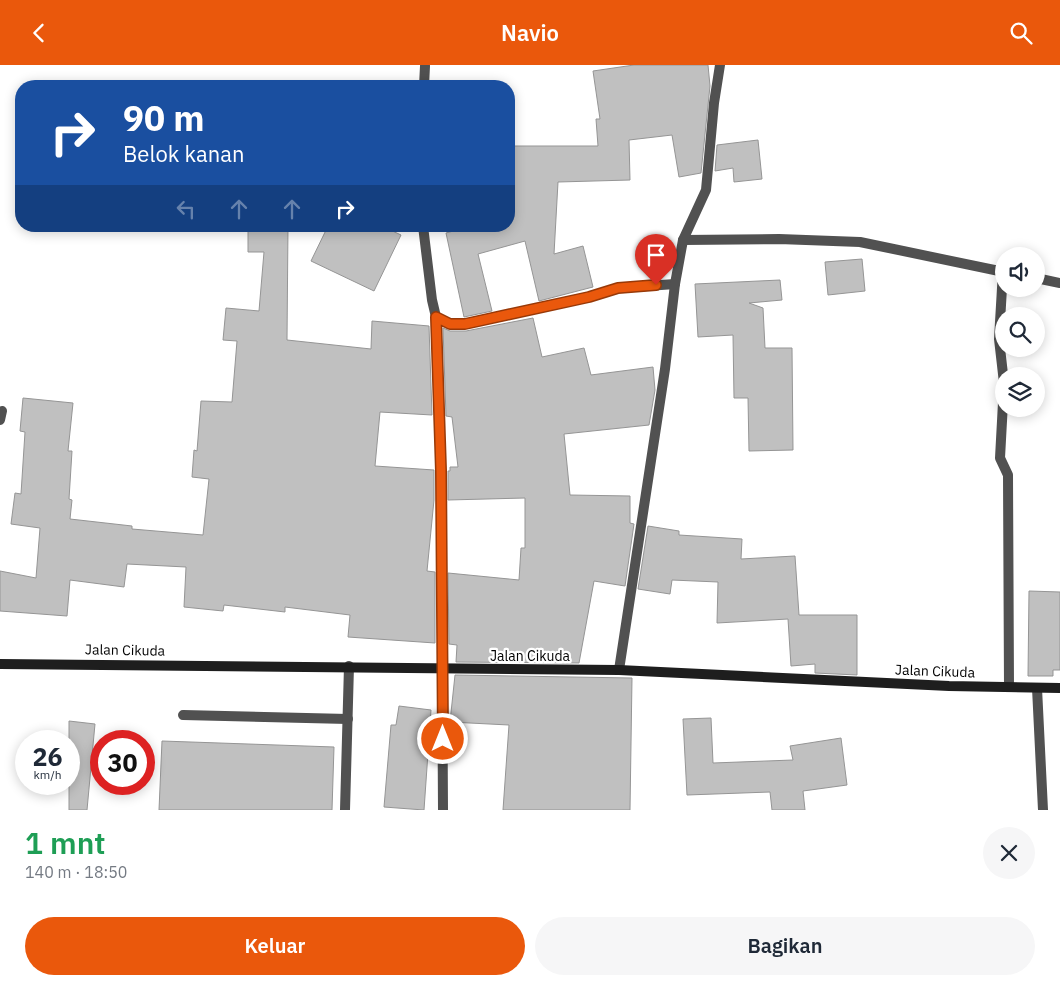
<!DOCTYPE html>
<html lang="id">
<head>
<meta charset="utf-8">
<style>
	body { margin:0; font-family:"IBM Plex Sans",sans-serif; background:#f6f6f7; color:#1f2937; height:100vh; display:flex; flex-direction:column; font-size:19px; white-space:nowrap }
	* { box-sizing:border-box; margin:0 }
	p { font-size:16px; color:#747a83 }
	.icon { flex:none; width:28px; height:28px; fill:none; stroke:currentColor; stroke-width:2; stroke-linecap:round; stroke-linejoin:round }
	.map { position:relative; height:745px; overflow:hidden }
	.drawer { display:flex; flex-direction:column; background:#fff; flex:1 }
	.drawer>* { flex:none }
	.top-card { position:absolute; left:15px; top:15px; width:500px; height:152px; border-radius:20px; box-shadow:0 2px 12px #0003; background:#1a4fa0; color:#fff; overflow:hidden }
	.controls { position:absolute; left:995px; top:182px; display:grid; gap:10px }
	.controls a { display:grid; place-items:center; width:50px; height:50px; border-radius:50%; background:#fff; box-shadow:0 2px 12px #0003; font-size:25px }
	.speed { position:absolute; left:15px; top:665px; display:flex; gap:10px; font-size:25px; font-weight:700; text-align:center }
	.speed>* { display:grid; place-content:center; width:65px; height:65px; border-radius:50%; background:#fff; box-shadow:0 2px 12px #0003; line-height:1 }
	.speed small { font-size:12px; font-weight:400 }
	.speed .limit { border:8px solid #d22; background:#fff; color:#111 }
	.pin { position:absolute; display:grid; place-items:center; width:42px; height:42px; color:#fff; margin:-51px -21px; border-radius:50% 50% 50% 0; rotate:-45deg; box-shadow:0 0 5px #0007 }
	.pin .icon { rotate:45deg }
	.me { position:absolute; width:55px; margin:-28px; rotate:0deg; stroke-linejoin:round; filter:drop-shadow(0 0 4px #0008) }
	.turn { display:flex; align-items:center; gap:18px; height:105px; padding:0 25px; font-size:22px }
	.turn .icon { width:65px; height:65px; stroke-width:2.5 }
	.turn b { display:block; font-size:35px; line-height:42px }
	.lanes { display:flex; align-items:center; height:48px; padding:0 25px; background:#0003; justify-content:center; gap:25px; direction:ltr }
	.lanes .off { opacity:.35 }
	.round { display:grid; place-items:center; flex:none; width:52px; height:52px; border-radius:26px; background:#f6f6f7 }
	.summary { display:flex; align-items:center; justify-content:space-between; height:85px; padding:0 25px }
	h1 { font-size:30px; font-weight:600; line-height:38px; color:#1e9e55 }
	.button { display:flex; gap:10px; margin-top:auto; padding:10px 25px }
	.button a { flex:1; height:58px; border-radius:30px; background:#ea580c; color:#fff; font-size:20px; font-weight:600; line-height:58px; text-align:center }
	.button a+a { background:#f6f6f7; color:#1f2937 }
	header { display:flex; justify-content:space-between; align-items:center; height:65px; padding:0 25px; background:#ea580c; color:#fff; font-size:22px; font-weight:600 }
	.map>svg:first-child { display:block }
	.building { fill:#c0c0c0; stroke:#959595 }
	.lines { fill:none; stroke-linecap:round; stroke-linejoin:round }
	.street { stroke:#515151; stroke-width:10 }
	.secondary { stroke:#1e1e1e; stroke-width:10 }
	.route-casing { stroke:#983908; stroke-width:12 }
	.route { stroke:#ea580c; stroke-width:9 }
	.labels { text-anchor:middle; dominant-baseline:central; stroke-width:4.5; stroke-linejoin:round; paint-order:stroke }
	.street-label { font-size:14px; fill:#000; stroke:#fff }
</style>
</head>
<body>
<header><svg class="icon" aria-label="back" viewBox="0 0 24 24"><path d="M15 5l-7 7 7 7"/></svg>Navio<svg class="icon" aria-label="search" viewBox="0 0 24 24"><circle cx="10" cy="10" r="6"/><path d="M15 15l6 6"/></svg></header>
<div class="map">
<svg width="1060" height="745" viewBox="0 0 1060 745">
	<rect width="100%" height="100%" fill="#fff"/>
	<g class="building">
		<path d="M634 0H708L710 21 701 108 679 112 672 70 629 75 630 115 558 117 554 189 583 181 593 222 539 236 525 176 478 189 492 246 464 252 446 168 472 161H509V81H598L596 54H600L593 6Z"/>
		<path d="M758 75 762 114 734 117 733 103 715 106 717 80Z"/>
		<path d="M248 161H288L287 275 371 284 372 256 429 261 432 350 380 347 375 401 434 405V435L427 506 435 507V578L348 572 350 550 285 542V547L224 540 223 546 184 542 186 502 127 499 124 522 70 515 67 551 0 546V506L36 513 40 463 11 459 15 428 21 429 25 367 20 366 23 333 73 338 68 386H72L69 434 72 435 70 454 132 461V464L203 470 209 414 192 412 194 385 197 386 201 336 232 337 237 276 223 275 226 243 259 246 264 187H248Z"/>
		<path d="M328 161H382L401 170 374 226 311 196Z"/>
		<path d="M862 194 865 226 828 230 825 197Z"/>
		<path d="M780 215 782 235 749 238 763 243 765 283H792L793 385 749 386 748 333H734L733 270 698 272 695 219Z"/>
		<path d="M533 253 542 292 584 283 591 310 653 302 655 325 649 360 564 369 570 430 630 431V458L634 459 625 521 594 516 579 598 456 597 457 580 449 579 448 508 519 515 521 483H525V433L448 435V406H450V402H458L452 352 446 351 443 263 450 266H466Z"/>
		<path d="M648 461 679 466V470L742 474 741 494 795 491 799 550H857V610L815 608V599L791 601 788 554 717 558 718 517 672 515 670 529 638 524Z"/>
		<path d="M1029 526 1060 527V605H1053V611H1028Z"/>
		<path d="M455 610 632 613 630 745H503L509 660 450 657Z"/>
		<path d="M399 641 431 645 424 745 384 742 391 660H396Z"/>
		<path d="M711 653 713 698 793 695 790 681 841 673 847 720 803 726 805 745H772L770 727 687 730 683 654Z"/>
		<path d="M69 656 95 659 87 745H69Z"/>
		<path d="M162 676 334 682 332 745H159Z"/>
	</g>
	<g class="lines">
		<g class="street">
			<path d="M424 21 425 1"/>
			<path d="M423 161 432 235 436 252 441 406 443 745"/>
			<path d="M683 175 779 174 860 177 1004 207"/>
			<path d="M1003 206 999 274 1004 318"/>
			<path d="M1036 213 1060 218"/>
			<path d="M436 252 450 259H465L589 232 619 223 675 219"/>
			<path d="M1004 319 1000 393 1008 410 1009 622"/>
			<path d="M0 355 2 346"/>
			<path d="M619 605 665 304 675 219 683 175 706 125 714 38 720 0"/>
			<path d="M1037 623 1043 745"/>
			<path d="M183 650 348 654"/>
			<path d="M345 745 349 601"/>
		</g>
		<path class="secondary" d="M0 599 619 605 949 621 1060 623"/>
	</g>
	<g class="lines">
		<defs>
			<path id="route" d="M443 674 441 406 436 252 450 259H465L589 232 618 223 656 220"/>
		</defs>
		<use href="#route" class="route-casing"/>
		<use href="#route" class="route"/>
	</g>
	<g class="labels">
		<g class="street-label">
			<text transform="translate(125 585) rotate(1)">Jalan Cikuda</text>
			<text x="530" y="591">Jalan Cikuda</text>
			<text transform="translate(935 606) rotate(2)">Jalan Cikuda</text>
		</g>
	</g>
</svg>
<div class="controls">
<a><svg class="icon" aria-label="sound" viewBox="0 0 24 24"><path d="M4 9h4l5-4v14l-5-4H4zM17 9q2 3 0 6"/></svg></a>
<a><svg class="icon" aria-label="search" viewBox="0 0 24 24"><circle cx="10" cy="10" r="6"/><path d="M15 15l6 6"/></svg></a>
<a><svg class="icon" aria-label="layers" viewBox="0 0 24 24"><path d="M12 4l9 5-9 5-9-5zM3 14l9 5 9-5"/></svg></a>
</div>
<div class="speed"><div>26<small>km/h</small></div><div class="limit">30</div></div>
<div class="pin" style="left:656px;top:220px;background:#d93025"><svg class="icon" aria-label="arrive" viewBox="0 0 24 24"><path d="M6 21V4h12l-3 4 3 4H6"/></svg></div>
<svg class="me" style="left:443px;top:674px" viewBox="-20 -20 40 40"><circle r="17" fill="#ea580c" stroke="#fff" stroke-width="3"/><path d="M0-11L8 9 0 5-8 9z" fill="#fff"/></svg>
<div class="top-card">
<div class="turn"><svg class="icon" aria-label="right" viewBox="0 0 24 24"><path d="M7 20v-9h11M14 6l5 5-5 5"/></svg><div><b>90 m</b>Belok kanan</div></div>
<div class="lanes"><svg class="icon off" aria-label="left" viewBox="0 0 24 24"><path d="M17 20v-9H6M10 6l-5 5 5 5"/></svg><svg class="icon off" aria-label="ahead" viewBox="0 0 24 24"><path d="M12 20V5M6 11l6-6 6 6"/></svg><svg class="icon off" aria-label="ahead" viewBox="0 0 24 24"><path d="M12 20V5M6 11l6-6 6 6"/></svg><svg class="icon" aria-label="right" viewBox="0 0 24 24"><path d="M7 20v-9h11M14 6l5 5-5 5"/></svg></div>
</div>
</div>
<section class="drawer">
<div class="summary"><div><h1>1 mnt</h1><p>140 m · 18:50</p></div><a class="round"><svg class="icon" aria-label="close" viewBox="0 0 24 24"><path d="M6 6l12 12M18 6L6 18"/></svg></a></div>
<div class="button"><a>Keluar</a><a>Bagikan</a></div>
</section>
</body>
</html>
